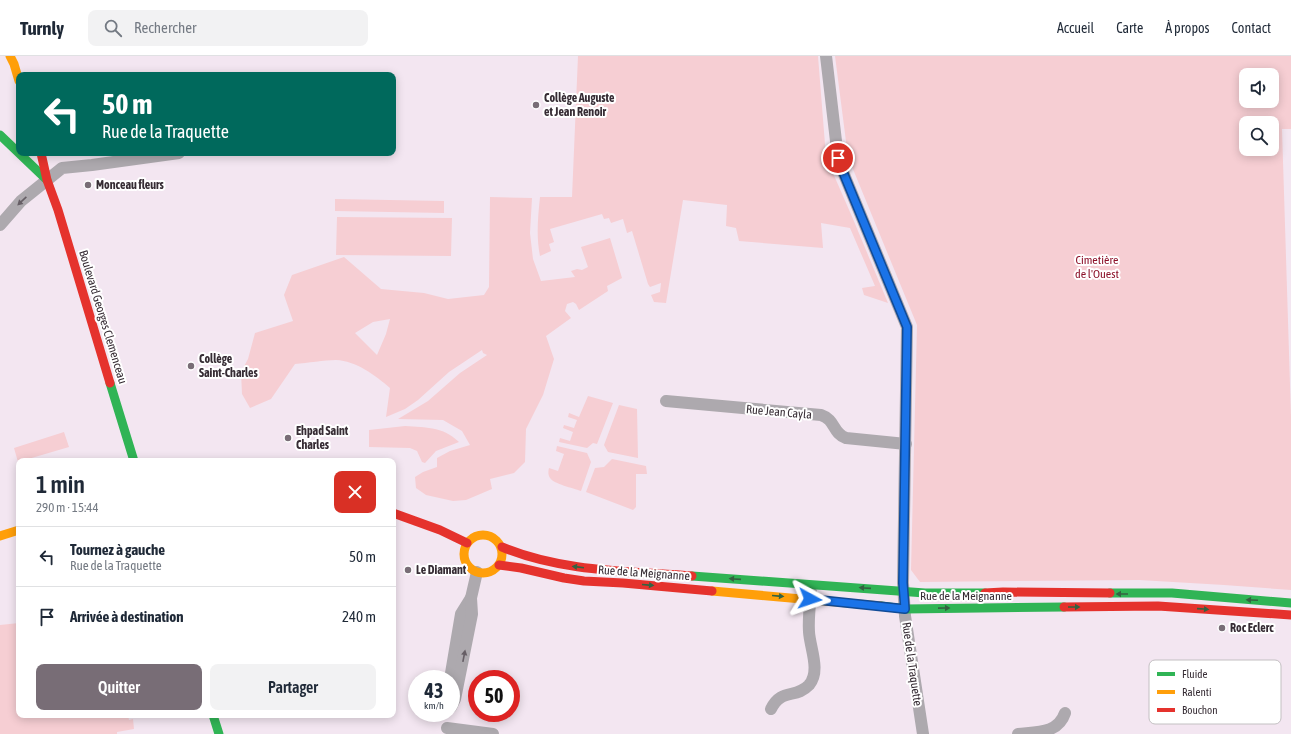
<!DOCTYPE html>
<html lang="fr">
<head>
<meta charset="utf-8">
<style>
	body { margin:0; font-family:"Asap Condensed",sans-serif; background:#f2f2f3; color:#1f2937; height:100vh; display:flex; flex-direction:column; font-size:15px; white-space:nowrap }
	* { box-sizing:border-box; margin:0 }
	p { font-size:13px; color:#747a83 }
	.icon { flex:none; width:22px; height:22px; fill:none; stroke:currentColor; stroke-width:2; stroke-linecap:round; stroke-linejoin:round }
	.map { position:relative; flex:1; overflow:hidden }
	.side { position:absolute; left:16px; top:402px; width:380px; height:260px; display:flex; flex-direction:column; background:#fff; border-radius:8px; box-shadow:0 2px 10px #0003 }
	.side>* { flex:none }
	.guide { position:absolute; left:16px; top:16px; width:380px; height:84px; border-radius:8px; box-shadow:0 2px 10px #0003; background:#00695c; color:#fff; overflow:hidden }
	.controls { position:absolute; left:1239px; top:12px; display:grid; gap:8px }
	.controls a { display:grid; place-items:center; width:40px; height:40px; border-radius:8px; background:#fff; box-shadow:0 2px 10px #0003; font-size:20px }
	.speed { position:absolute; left:408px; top:614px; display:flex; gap:8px; font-size:20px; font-weight:700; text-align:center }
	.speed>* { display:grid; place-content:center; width:52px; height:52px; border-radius:50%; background:#fff; box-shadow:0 2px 10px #0003; line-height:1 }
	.speed small { font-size:10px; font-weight:400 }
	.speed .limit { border:6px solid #d22; background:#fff; color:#111 }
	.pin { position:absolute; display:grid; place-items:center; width:34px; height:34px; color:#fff; margin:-17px; border:2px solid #fff; border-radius:50%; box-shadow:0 1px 4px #0007 }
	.me { position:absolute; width:44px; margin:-22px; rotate:95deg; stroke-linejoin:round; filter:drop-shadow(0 0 3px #0008) }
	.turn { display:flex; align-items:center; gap:14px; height:84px; padding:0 20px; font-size:18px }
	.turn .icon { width:52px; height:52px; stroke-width:2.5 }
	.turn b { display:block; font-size:28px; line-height:34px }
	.round { display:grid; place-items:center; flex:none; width:42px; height:42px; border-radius:8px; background:#f2f2f3 }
	.overview { display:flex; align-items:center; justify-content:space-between; height:68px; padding:0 20px }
	h1 { font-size:24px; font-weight:600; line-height:30px }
	.cta { display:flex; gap:8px; margin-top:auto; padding:8px 20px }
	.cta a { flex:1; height:46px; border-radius:8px; background:#786d76; color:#fff; font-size:16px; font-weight:600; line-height:46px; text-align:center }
	.cta a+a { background:#f2f2f3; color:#1f2937 }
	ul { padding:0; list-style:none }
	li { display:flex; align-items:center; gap:12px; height:60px; padding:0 20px; border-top:1px solid #e0e1e3 }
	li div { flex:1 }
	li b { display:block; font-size:15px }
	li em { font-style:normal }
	header { display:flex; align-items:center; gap:24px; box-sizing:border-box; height:56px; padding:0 20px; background:#fff; border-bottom:1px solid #e0e1e3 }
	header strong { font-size:19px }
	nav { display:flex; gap:22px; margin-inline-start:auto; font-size:14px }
	.search { width:280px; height:36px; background:#f2f2f3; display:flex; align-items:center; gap:10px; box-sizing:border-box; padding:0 14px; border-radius:8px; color:#747a83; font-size:15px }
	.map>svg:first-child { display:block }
	.green { fill:#f6ced3; fill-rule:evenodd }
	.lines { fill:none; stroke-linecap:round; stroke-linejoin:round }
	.street { stroke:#ada9ae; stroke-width:12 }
	.fast { stroke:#30b455; stroke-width:9 }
	.slow { stroke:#ff9f0a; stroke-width:9 }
	.jam { stroke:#e5322d; stroke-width:9 }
	.oneway { fill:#665e65 }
	.oneway2 { fill:#346241 }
	.route-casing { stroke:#114b97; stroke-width:10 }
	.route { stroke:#1a73e8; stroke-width:7 }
	.poi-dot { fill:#786d76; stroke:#fff; stroke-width:1.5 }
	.labels { text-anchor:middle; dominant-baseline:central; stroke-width:4; stroke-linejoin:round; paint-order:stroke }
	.poi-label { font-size:12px; font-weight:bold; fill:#362c34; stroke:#fff; text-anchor:start }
	.park-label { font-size:12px; fill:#8c1129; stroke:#fff }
	.street-label { font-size:12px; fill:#362c34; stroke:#fff }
	.key { fill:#fff; stroke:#c3c0c2; stroke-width:1 }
	.key-label { font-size:11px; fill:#362c34 }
</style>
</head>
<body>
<header>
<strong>Turnly</strong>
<div class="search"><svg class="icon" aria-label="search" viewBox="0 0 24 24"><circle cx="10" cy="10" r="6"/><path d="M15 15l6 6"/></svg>Rechercher</div>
<nav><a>Accueil</a><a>Carte</a><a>À propos</a><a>Contact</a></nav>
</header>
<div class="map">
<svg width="1291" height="678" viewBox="0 0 1291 678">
	<rect width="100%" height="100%" fill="#f3e6f1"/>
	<g class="green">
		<path d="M578 0H818L826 101 853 163 888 247 864 239 862 232 875 230 850 172 821 167 823 192 739 185 736 172 726 170 727 149 683 144 666 247 654 246 651 239 660 236 661 227 650 231 648 228 632 175 627 177 623 163 611 167 609 162 604 163 602 158 550 173 554 186 549 188 551 195 540 200C536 180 538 161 540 141H572Z"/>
		<path d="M835 0H1291V73H1282L1291 361V534L1224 529 1139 524 920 526 911 514 917 269 848 101ZM1246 19H1272V45H1246ZM1246 67H1272V93H1246Z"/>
		<path d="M490 141 532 142 530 177 533 203 541 225 575 221 571 215 577 213 582 214 588 211 581 191 610 182 622 222 607 230 608 235 579 254 576 248 573 246 567 248 565 255 571 262 546 280 554 303 543 339 526 373 525 406 514 417 490 423 492 433 466 444 453 445 426 439 416 432 415 421 423 416 437 411V402L450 395 470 389 462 375 443 364 398 363 428 345 460 317 487 299 483 297 482 294 449 316 418 344 405 353 386 361 390 332C375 319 356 305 336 304 324 304 308 307 295 308L271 343 250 352 242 338 241 316 248 303 255 277 293 265 284 239 292 219 344 201 381 233 424 237 448 243 484 239 489 231ZM390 263 386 278 377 299 355 277 373 266Z"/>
		<path d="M335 143 444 145V157L335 155Z"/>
		<path d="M337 161 452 162 451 200 336 199Z"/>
		<path d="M588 340 613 347 597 388 593 387 587 392 559 386 560 382 570 385 573 376 563 372 564 369 574 372 577 364 568 361 569 357 579 361Z"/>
		<path d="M619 349 637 353 638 402 608 396 604 389Z"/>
		<path d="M405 370C427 372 442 370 459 386L436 395 425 407 422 406 417 395 410 392 369 391V374Z"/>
		<path d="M64 376 69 391 18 406 14 392Z"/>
		<path d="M557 390 587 397 591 406 581 435C573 432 554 428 550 422 548 419 548 416 549 412L558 415 564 398 556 395Z"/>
		<path d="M612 403 646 410 647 418H636V451L633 454 586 436 595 412 604 411Z"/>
		<path d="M19 567V659H128L129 664 133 663 134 673 117 676V678H0V569Z"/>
	</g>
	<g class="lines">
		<g class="street">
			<path d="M826 0 838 102 843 116 907 271 903 527 905 560 923 678"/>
			<path d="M0 169 21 145 62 112 92 109 179 97"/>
			<path d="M666 345 821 359C836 364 832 377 846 382L906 388"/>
			<path d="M450 623 461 558 471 542"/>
			<path d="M451 651 455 643 472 558 471 542 477 516"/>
			<path d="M771 653C781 632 796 643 809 629 821 615 810 592 809 576 808 563 810 549 811 536"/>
			<path d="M447 672 493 678"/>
			<path d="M1018 678C1036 676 1058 678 1065 657"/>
		</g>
		<g class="fast">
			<path d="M0 79 47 124"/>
			<path d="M110 327 134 405"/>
			<path d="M692 520 925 537H985"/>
			<path d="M1110 537H1172L1291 547"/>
			<path d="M881 550 905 553 1064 551"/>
			<path d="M213 659 219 678"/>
		</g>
		<g class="slow">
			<path d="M10 0 14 8 19 25"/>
			<circle cx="483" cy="498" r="19"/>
			<path d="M0 480 19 474"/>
			<path d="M712 535 881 550"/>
		</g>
		<g class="jam">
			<path d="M41 97 47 124 58 154 110 327"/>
			<path d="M393 457 440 474 467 487"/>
			<path d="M502 491C562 516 628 515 692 520"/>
			<path d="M499 509 521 512 564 522 584 525 623 527 712 535"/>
			<path d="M985 537 1003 536 1110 537"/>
			<path d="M1064 551 1158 550 1291 559"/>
		</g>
	</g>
	<defs><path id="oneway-solid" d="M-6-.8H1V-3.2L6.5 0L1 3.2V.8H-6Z"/></defs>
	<g class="oneway">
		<use href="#oneway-solid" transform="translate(22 145) rotate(137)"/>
		<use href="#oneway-solid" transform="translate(464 600) rotate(-79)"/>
	</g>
	<g class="oneway2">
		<use href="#oneway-solid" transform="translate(578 511) rotate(-173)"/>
		<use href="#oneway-solid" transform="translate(735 523) rotate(-176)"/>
		<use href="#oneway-solid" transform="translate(648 529) rotate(5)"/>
		<use href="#oneway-solid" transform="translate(865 532) rotate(-176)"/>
		<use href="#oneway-solid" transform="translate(1122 538) rotate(180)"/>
		<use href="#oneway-solid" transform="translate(778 540) rotate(5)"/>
		<use href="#oneway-solid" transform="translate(1252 544) rotate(-177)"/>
		<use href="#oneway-solid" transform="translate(1074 551)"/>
		<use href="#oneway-solid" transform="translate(944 552) rotate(-1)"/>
		<use href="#oneway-solid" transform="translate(1203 553) rotate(4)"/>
	</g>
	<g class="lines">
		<defs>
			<path id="route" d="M810 543 905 553 903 527 907 271 843 116 838 102"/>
		</defs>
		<use href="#route" class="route-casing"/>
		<use href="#route" class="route"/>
	</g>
	<g class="poi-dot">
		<circle cx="536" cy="49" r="4"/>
		<circle cx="88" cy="129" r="4"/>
		<circle cx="191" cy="310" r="4"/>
		<circle cx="288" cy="382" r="4"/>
		<circle cx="408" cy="514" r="4"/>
		<circle cx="1222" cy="572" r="4"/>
	</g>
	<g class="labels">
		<g class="poi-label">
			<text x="544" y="42">Collège Auguste<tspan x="544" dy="14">et Jean Renoir</tspan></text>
			<text x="96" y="129">Monceau fleurs</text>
			<text x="199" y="303">Collège<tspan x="199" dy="14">Saint-Charles</tspan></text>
			<text x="296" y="375">Ehpad Saint<tspan x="296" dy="14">Charles</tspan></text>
			<text x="416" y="514">Le Diamant</text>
			<text x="1230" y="572">Roc Eclerc</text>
		</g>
		<g class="park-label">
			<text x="1097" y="204">Cimetière<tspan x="1097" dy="14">de l'Ouest</tspan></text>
		</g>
		<g class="street-label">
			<text transform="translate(103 261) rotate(73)">Boulevard Georges Clemenceau</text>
			<text transform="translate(779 356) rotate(5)">Rue Jean Cayla</text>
			<text transform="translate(644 517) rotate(4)">Rue de la Meignanne</text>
			<text x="966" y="540">Rue de la Meignanne</text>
			<text transform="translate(912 608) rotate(82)">Rue de la Traquette</text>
		</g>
	</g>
	<rect x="1149" y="604" width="132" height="64" rx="6" class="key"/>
	<rect x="1157" y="616" width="18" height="4" fill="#30b455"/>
	<rect x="1157" y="634" width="18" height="4" fill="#ff9f0a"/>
	<rect x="1157" y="652" width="18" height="4" fill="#e5322d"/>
	<g class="key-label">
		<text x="1182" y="622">Fluide</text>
		<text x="1182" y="640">Ralenti</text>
		<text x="1182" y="658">Bouchon</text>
	</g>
</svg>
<div class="controls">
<a><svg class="icon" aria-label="sound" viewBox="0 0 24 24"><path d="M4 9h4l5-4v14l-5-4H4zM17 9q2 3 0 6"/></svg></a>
<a><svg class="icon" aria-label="search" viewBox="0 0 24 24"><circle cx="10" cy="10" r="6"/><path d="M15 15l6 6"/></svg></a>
</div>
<div class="speed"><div>43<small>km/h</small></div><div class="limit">50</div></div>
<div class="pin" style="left:838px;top:102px;background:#d93025"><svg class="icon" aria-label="arrive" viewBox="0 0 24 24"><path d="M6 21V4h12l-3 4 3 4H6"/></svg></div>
<svg class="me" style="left:810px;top:543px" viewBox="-20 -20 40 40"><path d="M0-17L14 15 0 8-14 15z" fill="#1a73e8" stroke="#fff" stroke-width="4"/></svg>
<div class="guide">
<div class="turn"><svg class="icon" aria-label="left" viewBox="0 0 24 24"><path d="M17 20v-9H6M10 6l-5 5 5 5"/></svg><div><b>50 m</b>Rue de la Traquette</div></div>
</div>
<section class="side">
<div class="overview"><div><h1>1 min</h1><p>290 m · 15:44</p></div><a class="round" style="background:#d93025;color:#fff"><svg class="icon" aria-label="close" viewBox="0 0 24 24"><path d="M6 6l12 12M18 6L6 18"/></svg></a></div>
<ul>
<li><svg class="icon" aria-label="left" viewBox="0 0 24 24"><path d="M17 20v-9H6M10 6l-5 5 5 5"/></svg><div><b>Tournez à gauche</b><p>Rue de la Traquette</p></div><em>50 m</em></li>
<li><svg class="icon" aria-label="arrive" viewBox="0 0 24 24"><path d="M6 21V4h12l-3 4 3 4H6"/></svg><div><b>Arrivée à destination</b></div><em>240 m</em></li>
</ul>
<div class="cta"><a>Quitter</a><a>Partager</a></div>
</section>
</div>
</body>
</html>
